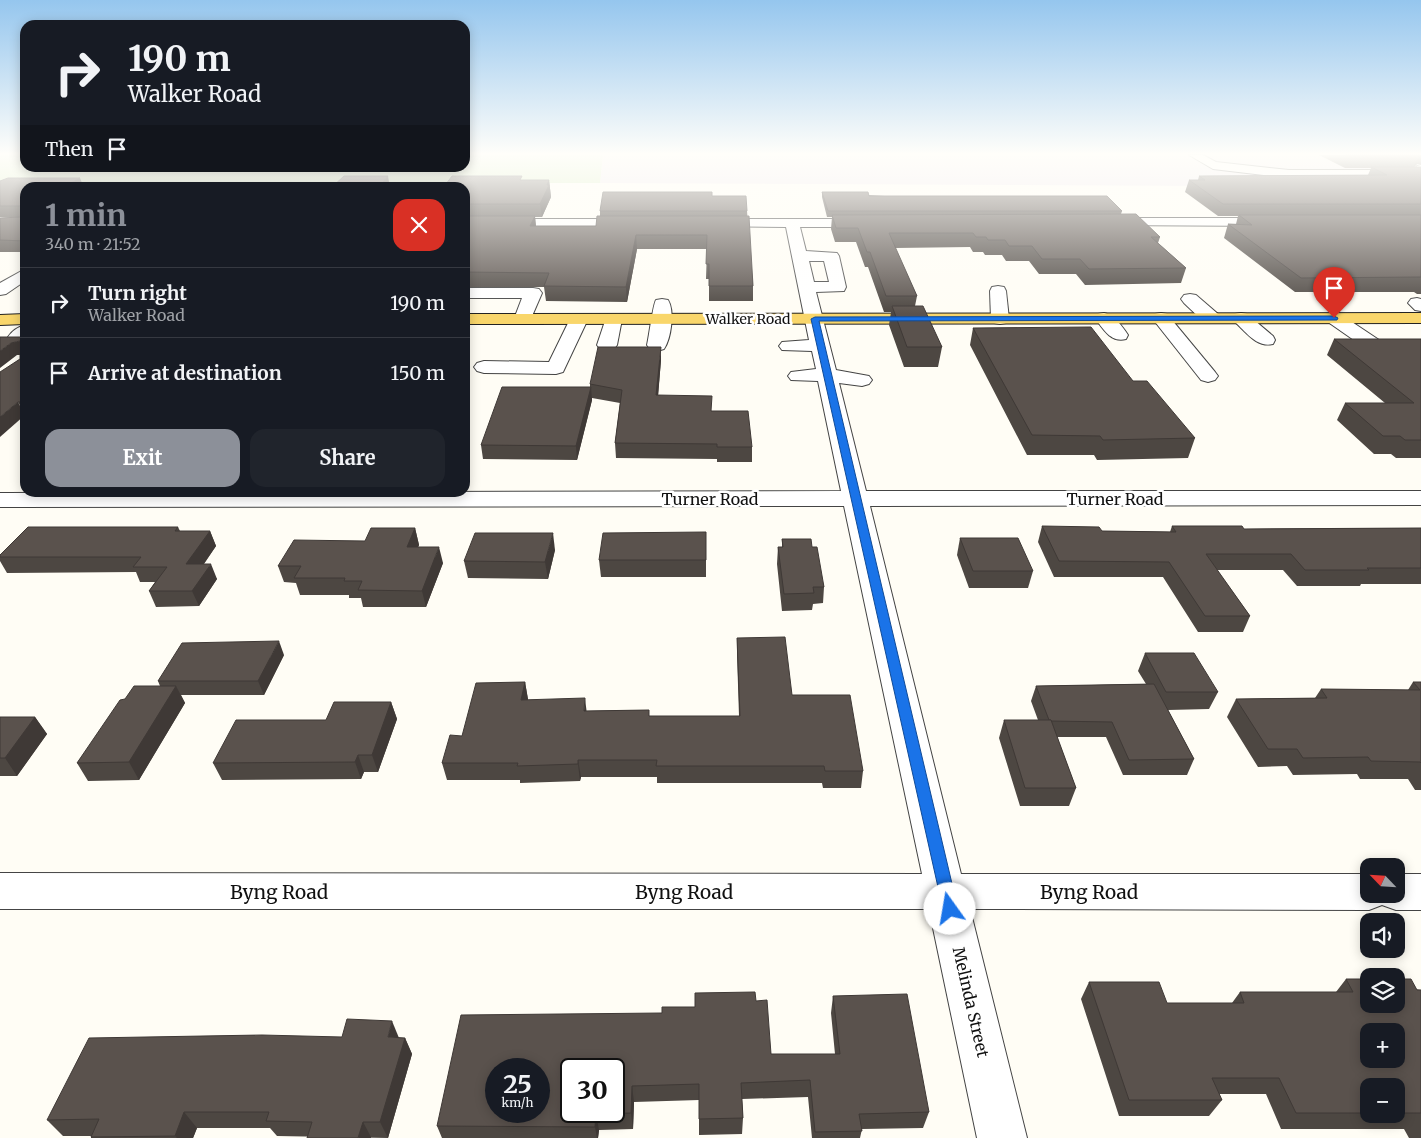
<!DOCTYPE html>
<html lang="en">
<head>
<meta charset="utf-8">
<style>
	body { margin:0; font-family:Merriweather,serif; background:#20242c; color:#f1f3f6; height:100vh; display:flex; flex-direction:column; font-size:19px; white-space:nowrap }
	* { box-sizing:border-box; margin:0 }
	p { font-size:16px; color:#9ea1a6 }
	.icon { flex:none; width:28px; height:28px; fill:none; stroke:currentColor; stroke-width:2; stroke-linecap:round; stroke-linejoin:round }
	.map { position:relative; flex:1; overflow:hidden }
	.details { position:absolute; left:20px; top:182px; width:450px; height:315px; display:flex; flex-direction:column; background:#171b24; border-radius:15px; box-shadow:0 2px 12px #0003 }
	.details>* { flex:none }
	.top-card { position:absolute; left:20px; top:20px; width:450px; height:152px; border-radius:15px; box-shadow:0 2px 12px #0003; background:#171b24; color:#f1f3f6; overflow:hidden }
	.needle { width:32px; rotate:295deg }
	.tools { position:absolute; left:1360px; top:858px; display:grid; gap:10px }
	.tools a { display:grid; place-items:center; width:45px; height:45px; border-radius:10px; background:#171b24; box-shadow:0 2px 12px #0003; font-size:25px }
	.speed { position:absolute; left:485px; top:1058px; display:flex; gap:10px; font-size:25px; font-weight:700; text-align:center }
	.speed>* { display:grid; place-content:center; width:65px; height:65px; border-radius:50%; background:#171b24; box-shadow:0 2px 12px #0003; line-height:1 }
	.speed small { font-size:12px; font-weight:400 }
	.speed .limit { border:2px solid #111; border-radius:8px; background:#fff; color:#111 }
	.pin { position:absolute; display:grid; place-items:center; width:42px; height:42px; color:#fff; margin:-51px -21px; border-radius:50% 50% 50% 0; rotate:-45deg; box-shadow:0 0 5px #0007 }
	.pin .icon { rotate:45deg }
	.me { position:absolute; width:55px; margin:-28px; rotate:347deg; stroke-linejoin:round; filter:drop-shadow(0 0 4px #0008) }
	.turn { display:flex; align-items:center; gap:18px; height:105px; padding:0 25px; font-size:22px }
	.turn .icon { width:65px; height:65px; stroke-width:2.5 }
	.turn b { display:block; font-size:35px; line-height:42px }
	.then { display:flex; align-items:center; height:48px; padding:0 25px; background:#0003; gap:10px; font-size:19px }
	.round { display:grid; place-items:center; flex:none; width:52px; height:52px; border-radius:15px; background:#20242c }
	.headline { display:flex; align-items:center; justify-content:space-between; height:85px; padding:0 25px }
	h1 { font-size:30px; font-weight:700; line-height:38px; color:#8c9099 }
	.action { display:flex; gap:10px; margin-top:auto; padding:10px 25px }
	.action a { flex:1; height:58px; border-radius:15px; background:#8c9099; color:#fff; font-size:20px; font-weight:700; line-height:58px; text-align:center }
	.action a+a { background:#20242c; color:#f1f3f6 }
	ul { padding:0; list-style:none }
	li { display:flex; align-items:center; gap:15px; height:70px; padding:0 25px; border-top:1px solid #363941 }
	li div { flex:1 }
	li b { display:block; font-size:19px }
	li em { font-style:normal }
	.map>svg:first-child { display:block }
	.industrial { fill:#eee6ef }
	.green { fill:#d5ebbd }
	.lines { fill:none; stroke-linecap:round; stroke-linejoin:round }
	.minor-casing { stroke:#444; stroke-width:2 }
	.major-casing { stroke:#222; stroke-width:2 }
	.minor { fill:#fff; fill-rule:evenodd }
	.major { fill:#f9d66b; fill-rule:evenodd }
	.wall { fill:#4d4742; fill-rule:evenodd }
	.shaded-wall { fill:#3f3936 }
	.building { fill:#5a524d; stroke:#3f3936; fill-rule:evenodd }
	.route { fill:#1a73e8; stroke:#114b97 }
	.labels { text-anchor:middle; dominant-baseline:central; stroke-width:5; stroke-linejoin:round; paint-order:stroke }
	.far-street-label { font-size:14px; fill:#111; stroke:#fff }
	.street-label { font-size:16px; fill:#111; stroke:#fff }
	.near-street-label { font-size:19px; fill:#111; stroke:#fff }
</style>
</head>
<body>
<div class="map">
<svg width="1421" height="1138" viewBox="0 0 1421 1138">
	<rect width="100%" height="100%" fill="#fffdf5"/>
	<path class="industrial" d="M603 155H1319L1329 160H1408L1421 166 1418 187 600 183Z"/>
	<path class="green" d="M0 155H25V168H465V155H603L600 183H0Z"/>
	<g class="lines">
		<defs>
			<g id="minor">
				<path d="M1189 155H1203L1216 162 1289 170H1414L1417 166 1421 165V177L1289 178 1213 169Z"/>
				<path d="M1108 218H1275L1280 219 1282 222 1280 225 1275 226 1103 225 1101 222 1103 219Z"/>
				<path d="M465 219H635L640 220 642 223 640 226 635 227H465Z"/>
				<path d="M713 219H870L875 220 877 223 875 226 870 227H800L806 251 837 253 839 256 846 287 844 291 816 292 836 370 869 376 872 380 869 384 862 386 839 383 866 491H1421V505L870 506 961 874H1369V894H1396V874H1421V910H1396L1382 905 1369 910 970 909 1027 1138H977L929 909H0V873L922 874 844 506 0 507V493L841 491 818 381 791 380 788 376 791 372 816 369 812 351 782 350 779 346 782 342 809 340 786 227 708 226 706 223 708 220ZM809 261H824L829 282H814Z"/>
				<path d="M25 269V281L6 294 0 295V283Z"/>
				<path d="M998 286 1004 287 1006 291 1009 319 1006 323 1000 324 994 323 991 319 990 291 992 287Z"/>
				<path d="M465 288H533L539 289 542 293 529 323 523 324 517 323 514 319 522 298H465Z"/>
				<path d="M1190 294 1196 295 1218 314 1221 318 1218 322C1204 325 1194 312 1184 303L1181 299 1184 295Z"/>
				<path d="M1417 298 1421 299V311L1415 310 1408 303 1411 299Z"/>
				<path d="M662 299 668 300C675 311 671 339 664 349L657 351 650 349 647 345C649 337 653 304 656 300Z"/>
				<path d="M1104 313C1114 315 1122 326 1128 335L1126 339C1111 343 1103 329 1095 318L1098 314Z"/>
				<path d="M1161 313 1167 314 1215 372 1218 376 1215 380 1208 382 1201 380 1152 318 1155 314Z"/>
				<path d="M1241 313 1247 314 1273 336 1275 340 1273 344C1257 348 1246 332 1235 322L1232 318 1235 314Z"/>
				<path d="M1334 313 1340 314 1382 342 1421 341V353L1378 354 1371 352 1328 322 1325 318 1328 314Z"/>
				<path d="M579 314 585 315 588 319 563 372 556 374 484 373 477 371 474 367 477 363 484 361 549 362 570 319 573 315Z"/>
				<path d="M613 314 619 315 622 319 617 345 614 349 607 351 600 349 597 345 607 315Z"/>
				<path d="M25 325V340L17 343 10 341 8 337C12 331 18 327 25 325Z"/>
			</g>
			<g id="major">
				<path d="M1421 313V323L465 324V314Z"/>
				<path d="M25 314V324L0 325V315Z"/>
			</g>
		</defs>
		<use href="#minor" class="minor-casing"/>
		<use href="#major" class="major-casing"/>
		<use href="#minor" class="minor"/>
		<use href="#major" class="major"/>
	</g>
	<g class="wall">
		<path d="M1319 155H1421V164H1417L1414 167H1421V294H1417L1414 292H1295L1224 238 1228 224H1236L1238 216H1218L1185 192 1189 180H1198L1199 176 1368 175 1371 168H1345Z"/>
		<path d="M523 180H549L551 197 542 217H535L536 226H596L600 216V211L712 196 747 211 753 286V301H709V279H706L707 249H637L627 302 546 301 544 287H465V188Z"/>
		<path d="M0 181 25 188V252H0V218L21 217H0Z"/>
		<path d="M822 192 1122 211 1121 214 1160 237 1158 243 1186 268 1181 283 1085 285 1076 274H1039L1029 261H1006L1002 255H985L983 252H973L970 247 895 248 917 296 915 306 942 347 938 367H904L889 325 891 312H884L868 267H865L856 242H835L831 229 832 217H827L822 197Z"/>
		<path d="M973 328 1133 381 1195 438 1188 458 1097 460 1094 455H1027L970 345Z"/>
		<path d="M25 337V415L2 372 20 359V355H17Z"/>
		<path d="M1334 339H1421V458H1396L1391 454H1374L1337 420 1345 403H1385L1327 355Z"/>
		<path d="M661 360 658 395 712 411 752 447V462H717V459L616 458 615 443 620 403 592 398V400L577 460 483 459 481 445 590 387V384Z"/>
		<path d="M1042 526 1102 531 1170 532 1172 526 1244 529 1421 528V584H1361L1360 586H1297L1283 570H1217L1250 616 1243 632H1198L1163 577H1054L1038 542Z"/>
		<path d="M178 527 180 531H210L216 546 204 564 217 579 199 606 156 607 149 591 155 582H140L136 572 7 573 0 561V555Z"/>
		<path d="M415 528 419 545 418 547 443 563 426 607H363L361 598H349V595H300L296 583 284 582 278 566 365 541Z"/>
		<path d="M706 532V577H601L599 560Z"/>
		<path d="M960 538 1033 571 1028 588H969L957 555Z"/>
		<path d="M782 539 812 547 824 587 823 603 813 604 812 610 782 611 777 564 778 547H782Z"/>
		<path d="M555 550 548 579 468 578 464 561Z"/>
		<path d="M737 638 863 771 861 788H823L822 783H657V777H581L580 781 520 783V780H447L442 763 462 736 525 682 528 700 586 711 649 710V716H739L737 654Z"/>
		<path d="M1145 653 1218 692 1209 709 1168 710 1194 759 1187 775H1123L1106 737H1057L1076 788 1069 806H1020L999 738 1004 720H1038L1031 701 1036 686 1146 684 1138 671Z"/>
		<path d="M284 655 264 695H181L185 703 139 780 88 781 77 763 125 699 160 686 158 681Z"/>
		<path d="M1413 682H1421V790H1415L1408 779H1360L1357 774 1293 775 1287 766 1258 767 1227 717 1236 699 1315 698 1321 689 1408 690Z"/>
		<path d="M391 702 397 719 378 772H364L361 779 222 780 213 763 326 720Z"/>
		<path d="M0 717H35L47 734 17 776H0Z"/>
		<path d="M1346 979 1421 990V1138H1409L1404 1129H1281L1266 1094H1219L1222 1100 1209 1116H1119L1081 999 1089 982 1167 1003H1232L1240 992H1336ZM1369 1086H1396V1114H1369Z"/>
		<path d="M833 996 929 1112 923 1128 862 1129 860 1138H812L808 1097 742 1099 743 1118 742 1134 699 1135V1100L634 1102 633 1129 599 1130 598 1138H442L437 1126 662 1013 695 1007 756 1001 771 1054H835L831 1013Z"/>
		<path d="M342 1037 405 1038 412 1054 388 1138 277 1136 270 1128H197L193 1138H91V1136H63L47 1120Z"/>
	</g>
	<g class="shaded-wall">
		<path d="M1420 155H1421V164H1417L1413 168 1418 157Z"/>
		<path d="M388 176 390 188H378Z"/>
		<path d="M80 178 84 188 71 183Z"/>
		<path d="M549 180 551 197 542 217 540 204Z"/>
		<path d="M251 183 253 188H244Z"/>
		<path d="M535 216 536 229 530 226Z"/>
		<path d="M636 235 637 249 627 302 626 287Z"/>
		<path d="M20 341 25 354 17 355 0 368V351L11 343Z"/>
		<path d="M661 347V360L657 409 656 395Z"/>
		<path d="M591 387 592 400 577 460 576 446Z"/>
		<path d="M18 402 25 415 0 437V417Z"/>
		<path d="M415 528 419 545 411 563 407 547Z"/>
		<path d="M210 531 216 546 193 579 186 564Z"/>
		<path d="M553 533 555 550 548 579 545 562Z"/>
		<path d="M439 547 443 563 426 607 422 591Z"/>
		<path d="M211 564 217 579 199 606 192 591Z"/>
		<path d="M279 641 284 655 264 695 258 681Z"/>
		<path d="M525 682 528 699 524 717 521 700Z"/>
		<path d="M176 686 185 703 139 780 129 762Z"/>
		<path d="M585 698 587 715 584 711Z"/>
		<path d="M391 702 397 719 378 772 372 755Z"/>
		<path d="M35 717 47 734 17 776 5 758Z"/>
		<path d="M358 755 364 772 361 779 355 762Z"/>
		<path d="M578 760 581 777 580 781 578 764Z"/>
		<path d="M392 1021 399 1038 388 1037Z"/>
		<path d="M405 1038 412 1054 388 1138 380 1122Z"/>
		<path d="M632 1086 634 1102 633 1129 631 1113Z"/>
		<path d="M184 1112 197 1128 193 1138H177L175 1136Z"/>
		<path d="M596 1114 599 1130 598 1138H597L595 1127Z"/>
		<path d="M363 1122 371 1137V1138H358Z"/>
	</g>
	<g class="building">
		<path d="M1346 155H1420L1418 157H1350Z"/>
		<path d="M1371 167H1421V204H1223L1189 180H1205L1199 176 1387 175Z"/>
		<path d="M344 176H388L378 188H331Z"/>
		<path d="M452 176H522L520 180H549L547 185H549L540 204H465V188H443Z"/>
		<path d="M8 178H80L71 183H251L244 188H25V241L0 240V218L21 217 22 208 20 206H0V181Z"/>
		<path d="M603 192H712V196H746L747 211H600Z"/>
		<path d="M822 192H868L869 196H1107L1122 211H828Z"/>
		<path d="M1136 214 1160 237H1151L1186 268 1089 269 1080 259H1042L1032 246H1009L1005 240H988L986 237H976L973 233H889L917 296H886L870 252H867L858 228H836L832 215Z"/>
		<path d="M1239 215H1421V277L1301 278 1228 224 1252 225Z"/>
		<path d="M465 216H535L530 226H596L597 216H749L753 286H709V264H706L707 235H636L626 287 544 286 549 273 465 272Z"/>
		<path d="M892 306H923L942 347H907Z"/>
		<path d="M1091 327 1133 381H1147L1195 438 1103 440 1100 436 1032 435 973 328Z"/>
		<path d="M0 337H25V402H18L0 417V372L20 359V341L11 343 0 351Z"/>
		<path d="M1334 339H1421V440H1405L1400 436H1383L1345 403H1414Z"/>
		<path d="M598 347H661L656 395 712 396 711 411H748L752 447H717V444L615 443 622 390 590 384Z"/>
		<path d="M502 387H591L576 446 481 445Z"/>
		<path d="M1042 526 1099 527 1102 531 1176 532 1172 526H1242L1244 529 1421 528V568H1367L1369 570H1305L1291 554H1206L1250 616H1205L1169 562 1059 561Z"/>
		<path d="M28 527H178L175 531H210L186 564H211L192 591H149L167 567H133L141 557H0V555Z"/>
		<path d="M371 528H415L407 547H439L422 591 358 590 362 581H344L345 578H294L301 566H278L294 540 365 541Z"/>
		<path d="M706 532V560H599L603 533Z"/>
		<path d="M475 533H553L545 562 464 561Z"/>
		<path d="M960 538H1018L1033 571H973Z"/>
		<path d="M782 539H811L812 547H817L824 587H813L814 593 784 594 778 547H783Z"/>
		<path d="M785 637 792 695H850L863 771H825L824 766H656L657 760H578V764L517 766 518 763H442L450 735 462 736 476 683 525 682 521 700 585 698 584 711 649 710V716H740L737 638Z"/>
		<path d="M279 641 258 681H158L182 643Z"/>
		<path d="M1145 653H1194L1218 692H1166Z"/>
		<path d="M1413 682H1421V763L1420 762 1371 761 1368 757 1303 758 1297 749H1268L1236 699 1327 698 1321 689 1420 690Z"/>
		<path d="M1154 684 1194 759 1129 760 1112 722 1051 721V720H1049L1036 686Z"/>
		<path d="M134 686H176L129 762 77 763 120 700 125 699Z"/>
		<path d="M334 702H391L372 755H358L355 762 213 763 236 720H326Z"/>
		<path d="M0 717H35L5 758H0Z"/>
		<path d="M1004 720H1051L1076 788H1025Z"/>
		<path d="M1346 979H1369V1004H1396V979H1411L1417 990H1421V1113H1396V1086H1369V1113H1296L1279 1078H1212L1222 1100H1129L1089 982H1159L1167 1003H1244L1240 992H1353ZM1369 1031H1396V1059H1369Z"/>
		<path d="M755 992 756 1001 767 1000 771 1054H840L833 996 907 994 929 1112 859 1114 862 1131 815 1132 810 1080 741 1083 743 1118 699 1119V1084L632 1086 631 1113 596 1114 595 1127 437 1126 461 1015 662 1013V1007H695V993ZM496 1069H539V1111H496ZM571 1069H614V1111H571Z"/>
		<path d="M347 1019 392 1021 388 1037 405 1038 380 1122H363L358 1138H307L312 1122 266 1121 269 1112H184L175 1136 91 1137 99 1119 47 1120 89 1038 262 1035 342 1037Z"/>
	</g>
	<linearGradient id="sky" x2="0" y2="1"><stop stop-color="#95c6ee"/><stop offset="0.49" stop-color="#fffefa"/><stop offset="1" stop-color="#fffefa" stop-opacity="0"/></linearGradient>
	<rect width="1421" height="314" fill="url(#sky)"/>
	<path class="route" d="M1334 316 1338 318 1337 320 819 321 958 909 956 914 950 917 944 914 811 319 815 317Z"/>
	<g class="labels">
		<g class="far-street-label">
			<text x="748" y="319">Walker Road</text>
		</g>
		<g class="street-label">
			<text x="710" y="499">Turner Road</text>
			<text x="1115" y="499">Turner Road</text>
			<text transform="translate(971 1002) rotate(77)">Melinda Street</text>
		</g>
		<g class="near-street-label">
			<text x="279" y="892">Byng Road</text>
			<text x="684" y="892">Byng Road</text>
			<text x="1089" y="892">Byng Road</text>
		</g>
	</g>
</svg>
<div class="tools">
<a><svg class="needle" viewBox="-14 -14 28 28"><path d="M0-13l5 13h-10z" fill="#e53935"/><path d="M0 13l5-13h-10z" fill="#9ea1a6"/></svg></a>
<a><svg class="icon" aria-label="sound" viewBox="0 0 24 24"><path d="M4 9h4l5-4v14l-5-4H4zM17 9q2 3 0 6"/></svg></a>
<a><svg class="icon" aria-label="layers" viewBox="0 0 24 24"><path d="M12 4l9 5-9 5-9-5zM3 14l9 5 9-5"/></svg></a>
<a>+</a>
<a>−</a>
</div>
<div class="speed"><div>25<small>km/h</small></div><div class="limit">30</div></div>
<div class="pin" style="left:1334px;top:318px;background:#d93025"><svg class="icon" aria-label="arrive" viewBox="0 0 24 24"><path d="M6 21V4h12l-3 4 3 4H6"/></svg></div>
<svg class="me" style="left:950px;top:909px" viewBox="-20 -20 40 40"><circle r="19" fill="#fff"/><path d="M0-13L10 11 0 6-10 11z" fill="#1a73e8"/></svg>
<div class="top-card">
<div class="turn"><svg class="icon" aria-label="right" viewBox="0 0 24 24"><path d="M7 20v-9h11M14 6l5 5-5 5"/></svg><div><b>190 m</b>Walker Road</div></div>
<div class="then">Then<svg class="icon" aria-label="arrive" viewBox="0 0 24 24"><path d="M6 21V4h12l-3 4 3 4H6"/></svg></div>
</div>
<section class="details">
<div class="headline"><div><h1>1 min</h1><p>340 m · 21:52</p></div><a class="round" style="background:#d93025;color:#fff"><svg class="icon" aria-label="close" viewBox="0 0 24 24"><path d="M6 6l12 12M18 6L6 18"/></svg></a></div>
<ul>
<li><svg class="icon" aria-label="right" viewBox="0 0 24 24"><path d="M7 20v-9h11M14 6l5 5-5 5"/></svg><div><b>Turn right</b><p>Walker Road</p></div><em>190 m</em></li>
<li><svg class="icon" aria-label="arrive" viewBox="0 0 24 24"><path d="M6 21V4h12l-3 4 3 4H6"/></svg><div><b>Arrive at destination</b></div><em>150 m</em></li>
</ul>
<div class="action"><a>Exit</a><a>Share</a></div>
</section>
</div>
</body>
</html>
